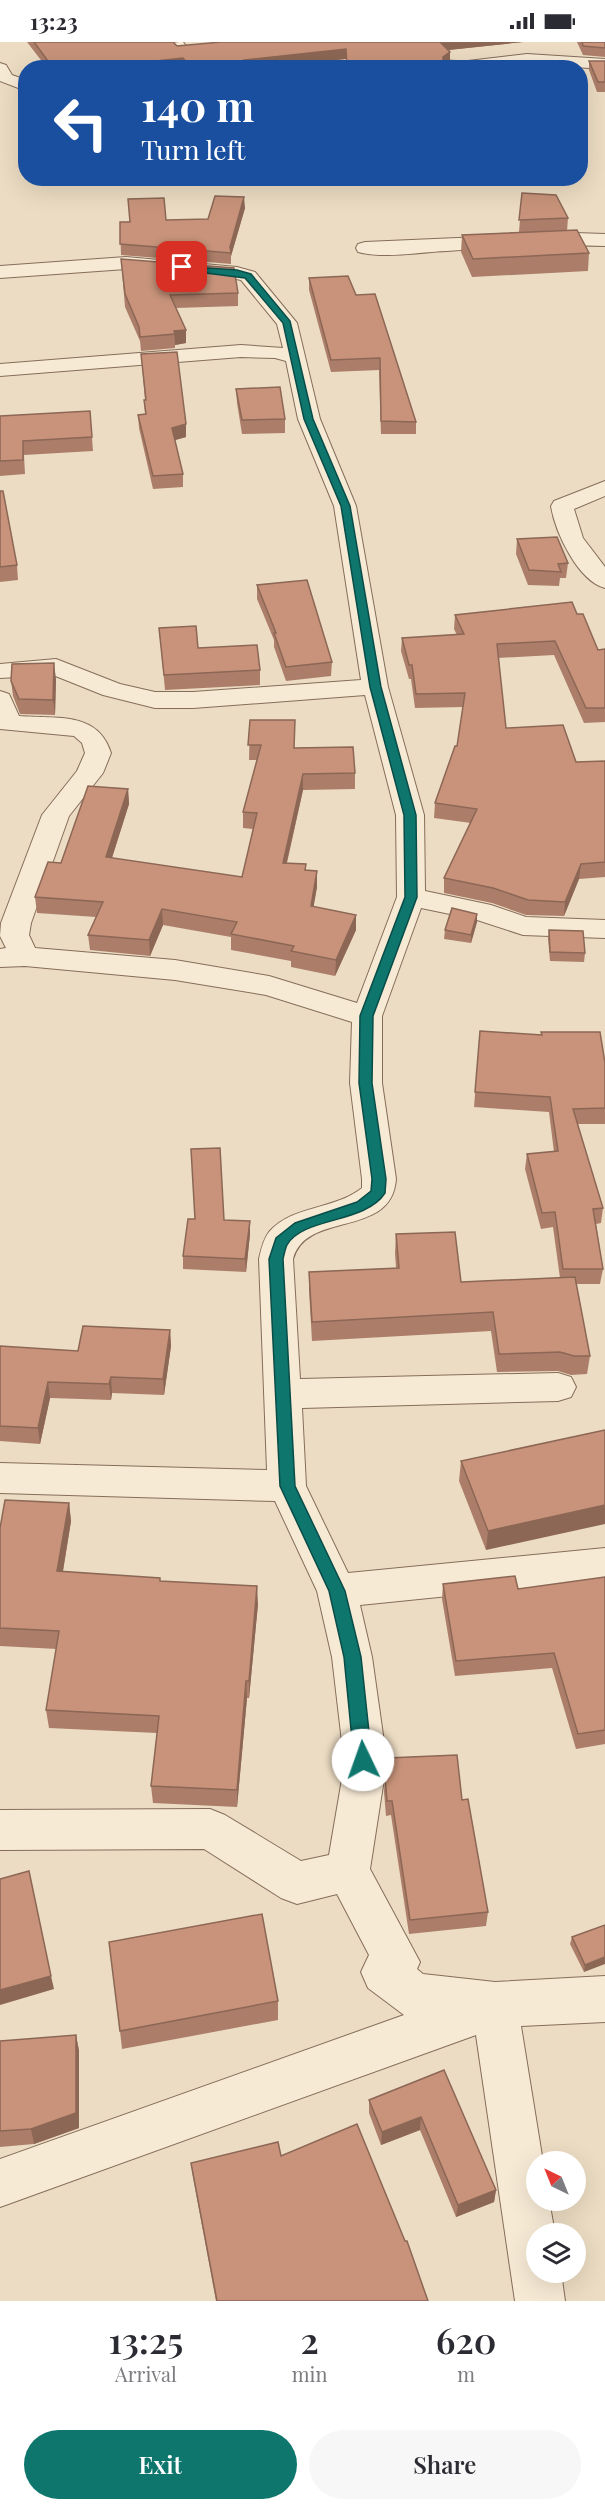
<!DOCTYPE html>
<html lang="en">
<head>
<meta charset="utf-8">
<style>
	body { margin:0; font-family:"Playfair Display",serif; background:#f7f7f7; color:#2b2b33; height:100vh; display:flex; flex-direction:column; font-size:22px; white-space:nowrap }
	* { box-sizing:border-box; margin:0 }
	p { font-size:20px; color:#7c7c81 }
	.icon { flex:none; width:33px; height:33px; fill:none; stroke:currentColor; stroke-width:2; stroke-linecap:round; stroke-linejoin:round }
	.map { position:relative; height:2259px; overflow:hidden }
	.details { display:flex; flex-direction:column; background:#fff; flex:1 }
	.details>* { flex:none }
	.guide { position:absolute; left:18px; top:18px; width:570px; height:126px; border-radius:24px; box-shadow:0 6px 24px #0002; background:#1a4fa0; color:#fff; overflow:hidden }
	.needle { width:39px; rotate:317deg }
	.fabs { position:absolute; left:526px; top:2109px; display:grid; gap:12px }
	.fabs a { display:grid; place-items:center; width:60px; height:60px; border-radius:50%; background:#fff; box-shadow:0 6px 24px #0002; font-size:30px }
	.pin { position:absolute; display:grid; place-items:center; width:51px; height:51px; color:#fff; margin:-26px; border-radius:12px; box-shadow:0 3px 9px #0006 }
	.me { position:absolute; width:66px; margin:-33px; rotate:357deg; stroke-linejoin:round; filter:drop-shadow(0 0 4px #0008) }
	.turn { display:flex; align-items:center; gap:21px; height:126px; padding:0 24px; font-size:27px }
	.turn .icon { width:78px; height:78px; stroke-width:2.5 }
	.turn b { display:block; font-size:42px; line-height:51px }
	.eta { display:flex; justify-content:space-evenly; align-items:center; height:102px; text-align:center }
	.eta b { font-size:36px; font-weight:600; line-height:42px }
	.primary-button { display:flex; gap:12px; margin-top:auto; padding:12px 24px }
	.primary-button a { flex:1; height:69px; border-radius:36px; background:#0f766e; color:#fff; font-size:24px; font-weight:600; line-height:69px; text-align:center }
	.primary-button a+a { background:#f7f7f7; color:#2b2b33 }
	.status { display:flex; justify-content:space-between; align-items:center; height:42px; padding:0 30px; background:#fff; direction:ltr }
	.status svg { height:16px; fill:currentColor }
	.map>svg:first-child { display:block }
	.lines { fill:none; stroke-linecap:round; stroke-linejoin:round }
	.minor-casing { stroke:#856d5a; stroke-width:2 }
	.minor { fill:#f7ead5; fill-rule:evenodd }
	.wall { fill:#ac7e69 }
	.shaded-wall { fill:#8c6755 }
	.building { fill:#c8937a; stroke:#8c6755; stroke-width:1.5 }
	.route { fill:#0f766e; stroke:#0a4d48; stroke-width:1.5 }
</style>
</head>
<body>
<div class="status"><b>13:23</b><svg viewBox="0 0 49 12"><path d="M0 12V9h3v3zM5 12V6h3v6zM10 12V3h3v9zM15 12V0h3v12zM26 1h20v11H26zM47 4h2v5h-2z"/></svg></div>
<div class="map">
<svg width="605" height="2259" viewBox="0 0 605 2259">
	<rect width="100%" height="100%" fill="#ecdcc3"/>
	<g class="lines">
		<defs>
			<g id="minor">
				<path d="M167 0H183L203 26H187Z"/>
				<path d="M527 12 605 17V27L527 22 495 26H444L451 21Z"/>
				<path d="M0 21 6 23 12 33 26 38V49L0 39Z"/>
				<path d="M575 191 605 192V204C552 202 500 205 447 209 419 210 385 217 358 210L356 206 358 202 365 200Z"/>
				<path d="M126 215 237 225 255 230 297 281 320 377 356 464 388 645 424 773 425 849 491 863 526 875 605 878V896L523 893 474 877 421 866 382 974V1041L396 1137C392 1197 306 1168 293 1217L300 1337 558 1331 571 1335 576 1345 571 1355 558 1359 302 1366 306 1444 348 1531 605 1506V1538L360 1563 372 1615 384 1700V1737L370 1827 420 1920 417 1927 423 1932 495 1940 605 1934V1980L521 1984 543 2120H537V2158H549L555 2192H537V2230H561L565 2259H515L476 1993 0 2165V2117L404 1973 368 1946 361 1930 369 1913 337 1852 297 1862 281 1856 204 1807 0 1808V1768L210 1767 225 1773 301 1819 329 1813 342 1737V1700L332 1615 317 1549 275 1459 0 1451V1421L267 1428 259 1217C261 1208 263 1198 269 1190 292 1163 335 1168 362 1146V1137L350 1041 352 980 266 953 175 938 25 924 0 925V907L6 906 0 894 1 881 42 773 77 729 85 711 82 701 74 694 0 687V649L9 652 19 674C57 677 98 669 111 711L103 731 69 774 31 881 29 893 35 906 175 918 269 934 357 961 397 855 396 773 365 653 193 666H155L103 653 53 633 0 636V622L56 617 120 642 155 650H193L361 638 334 464 298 377 286 319 275 316 241 315 0 334V322L241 303 283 306 277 282 241 238 236 237 126 227 0 236V224Z"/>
				<path d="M605 439V454L574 467 583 496 605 525V546C578 539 555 490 551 464L554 459Z"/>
			</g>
		</defs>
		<use href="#minor" class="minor-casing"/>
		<use href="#minor" class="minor"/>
	</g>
	<g class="wall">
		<path d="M27 0H179L174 1 177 4 221 0H523L448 8 450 10V18L467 26H346V17L259 26H47Z"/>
		<path d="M577 0H605V15L583 13Z"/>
		<path d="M589 19H605V50H597L589 28Z"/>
		<path d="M522 151 568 176 567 189 589 211 588 229 472 235 461 210 462 193 519 190Z"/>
		<path d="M245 166 231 214V222L121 213 120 180 208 177Z"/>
		<path d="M121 217 238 251V264L176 266 186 301 175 303V306L141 309 140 299 125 265Z"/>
		<path d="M309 236 356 253 416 380V392H381L379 328 331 330 309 248Z"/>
		<path d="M141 312 186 382V395L175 398 183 432V445L153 447 139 386 138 373 145 372 144 358H145Z"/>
		<path d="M236 347 285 377V391L242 392 237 361Z"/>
		<path d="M90 369 93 409 24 413 25 432 0 434V374Z"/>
		<path d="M0 449 17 523 18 538 0 540Z"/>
		<path d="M517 497 568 521 566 536H560L559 544 528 543 516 512Z"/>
		<path d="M257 543 332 620 331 634 286 639 274 605V598L257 557Z"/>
		<path d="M577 572 598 608 605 607V680L584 681 554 613 498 616 506 686 576 720 605 719V835L579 837 564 874 526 873 492 861 444 851V836L471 781 434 776 435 761 457 704 463 665 415 666 411 637H409L401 609 402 596 457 593 454 587 455 573Z"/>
		<path d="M159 586 198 606 260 628V643L165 648Z"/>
		<path d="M56 637 55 673 20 672 13 654 11 639Z"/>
		<path d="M250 678 294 706 355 731V747L303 748 287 821 306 822V828L317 829V845L313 865 356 888 335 934 291 925V919L231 908V895L163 883 150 914 90 908 88 893 96 875 37 871 35 855 61 821 128 747 129 762 112 816 242 835 253 787 243 786V770L257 718H249Z"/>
		<path d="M477 872V880L471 901 444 897 445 888Z"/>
		<path d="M549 888 585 911 584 920 550 919 548 896Z"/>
		<path d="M480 989 541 993V990L605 1021V1082H577L603 1166 601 1181 596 1182 603 1227 600 1242H576L590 1314 587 1332 571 1333 558 1329 497 1330 491 1289 312 1299 309 1248V1230L396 1226 395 1211 396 1192 461 1240 560 1236 553 1185 541 1187 525 1127 527 1112 554 1110 549 1070 474 1065Z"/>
		<path d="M195 1177 224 1178 250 1192 246 1230 183 1227V1214Z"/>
		<path d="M170 1288 171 1304 164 1353 112 1351 111 1358 50 1356 40 1402 0 1399V1304L78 1309Z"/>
		<path d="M605 1388 486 1508 459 1439 461 1419Z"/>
		<path d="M69 1461 71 1479 63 1529 161 1539 258 1562 249 1656H247L237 1765 153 1761 151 1744 157 1691 49 1686 46 1668 57 1607 0 1604V1486Z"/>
		<path d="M605 1535V1702L576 1707 552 1626 455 1634 442 1557 443 1542 518 1547Z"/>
		<path d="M385 1735 462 1758 488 1870 486 1884 409 1892 391 1773 386 1774 384 1750Z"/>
		<path d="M605 1883 584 1930 570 1902 572 1895Z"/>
		<path d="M278 1959V1978L122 2007 120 1989Z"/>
		<path d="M76 1993 79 2009V2086L34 2102 0 2105V1999Z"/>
		<path d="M444 2028 496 2148 494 2160 456 2175 420 2088 381 2103 369 2071V2058Z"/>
		<path d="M281 2114 428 2259H216L193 2135 191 2121Z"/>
	</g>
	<g class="shaded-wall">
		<path d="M439 0H523L439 9Z"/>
		<path d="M346 7V17L259 26H244V18Z"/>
		<path d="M450 10V19L443 24V15Z"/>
		<path d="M183 16V26H111L110 24Z"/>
		<path d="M244 155 245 166 231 214 230 205Z"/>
		<path d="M186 288V301L175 303 174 289Z"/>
		<path d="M186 382V395L172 399V386Z"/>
		<path d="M54 621 56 637 55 673 53 658Z"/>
		<path d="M303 732V748L283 836V821Z"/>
		<path d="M128 747 129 762 107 831 106 815Z"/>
		<path d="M581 822 579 837 564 874 565 860Z"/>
		<path d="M317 829V845L311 880V864Z"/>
		<path d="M162 867 163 883 150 914 149 898Z"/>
		<path d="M477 872V880L471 901V893Z"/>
		<path d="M356 873V888L335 934 336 918Z"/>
		<path d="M250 1179V1192L246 1230 245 1217Z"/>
		<path d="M170 1288 171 1304 164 1353 163 1337Z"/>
		<path d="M111 1335 112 1351 111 1358 109 1342Z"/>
		<path d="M48 1340 50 1356 40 1402 38 1386Z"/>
		<path d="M69 1461 71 1479 60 1547 57 1529Z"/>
		<path d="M605 1463V1482L486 1508 488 1489Z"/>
		<path d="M257 1544 258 1562 249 1656V1639Z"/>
		<path d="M246 1639 247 1656 237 1765V1748Z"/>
		<path d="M605 1915V1922L584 1930 585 1923Z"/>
		<path d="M51 1934 54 1947 0 1963V1948Z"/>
		<path d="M76 1993 79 2009V2086L34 2102 31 2087Z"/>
		<path d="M421 2075 420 2088 381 2103 382 2090Z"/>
		<path d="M496 2148 494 2160 456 2175 458 2163Z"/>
	</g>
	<g class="building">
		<path d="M34 0H173L177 4 221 0H440L450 10 443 15V18L460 19 467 26H347L346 7 244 18 251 26H191L183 16 110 24 112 26H53Z"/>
		<path d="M582 0H605V6L583 4Z"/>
		<path d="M589 19H605V40H598Z"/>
		<path d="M522 151 556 153 568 176 519 178Z"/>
		<path d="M215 154 244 155 230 205 231 211 120 202V180H130L128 157 164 156 166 178 208 177Z"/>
		<path d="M577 188 589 211 473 217 462 193Z"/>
		<path d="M121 217 234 226 238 251 170 253 186 288 174 289 175 292 140 295 139 285 125 252Z"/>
		<path d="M348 234 356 253 375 252 416 380 381 379 380 316 331 318 309 236Z"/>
		<path d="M177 310 186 382 172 386 183 432 153 434 138 373 146 372 144 358H146L141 312Z"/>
		<path d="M280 345 285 377 242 378 236 347Z"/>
		<path d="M90 369 92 395 23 399V418L0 419V374Z"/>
		<path d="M0 449H3L17 523 0 525Z"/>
		<path d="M557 495 568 521 558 522 561 530 529 528 517 497Z"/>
		<path d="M307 538 332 620 286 625 274 591H276L257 543Z"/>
		<path d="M572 560 577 572H583L598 608 605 607V666H586L555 599 497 602 506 686 563 683 576 720 605 719V820L581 822 565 860 528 858 493 846 444 836 477 767 435 761 455 704H457L465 651 416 652 412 623H409L402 596 464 592 455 573Z"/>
		<path d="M196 584 198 606 257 603 260 628 164 633 159 586Z"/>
		<path d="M54 621 53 658 19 657 11 639 12 622Z"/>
		<path d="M250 678H295L294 706 353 705 355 731 303 732 283 821 306 822 305 828 317 829 311 864 356 873 336 918 291 909 294 904 231 892 237 880 162 867 149 898 88 893 103 860 35 855 48 820 61 821 88 744 128 747 106 815 242 835 257 771 243 770 261 703H248Z"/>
		<path d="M452 866 477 872 471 893 445 888Z"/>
		<path d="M549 888 583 889 585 911 550 910Z"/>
		<path d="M480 989 542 993 541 990H600L605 1021V1066L573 1067 603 1166 593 1167 603 1227H563L555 1170 542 1171 527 1112 558 1109 550 1055 475 1050Z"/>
		<path d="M220 1106 224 1178 250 1179 245 1217 183 1214 188 1177H195L191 1107Z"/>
		<path d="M455 1190 461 1240 575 1235 590 1314H574L560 1310 499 1312 493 1270 312 1280 309 1230 399 1226 396 1192Z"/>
		<path d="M83 1284 170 1288 163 1337 111 1335 109 1342 48 1340 38 1386 0 1384V1304L78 1309Z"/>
		<path d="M605 1388V1463L488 1489 461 1419Z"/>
		<path d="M5 1458 69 1461 57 1529 160 1536V1539L257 1544 249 1639H246L237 1748 151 1744 159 1674 46 1668 59 1589 0 1586V1486Z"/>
		<path d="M515 1534 518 1547 605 1535V1688L578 1692 554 1611 456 1619 443 1542Z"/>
		<path d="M457 1713 462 1758 468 1757 488 1870 410 1878 392 1759H387L385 1735 387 1716Z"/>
		<path d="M29 1829 51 1934 0 1948V1837Z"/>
		<path d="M262 1872 278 1959 120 1989 109 1900Z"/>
		<path d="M605 1883V1915L585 1923 572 1895Z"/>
		<path d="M76 1993V2071L31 2087 0 2089V1999Z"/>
		<path d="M444 2028 496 2148 458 2163 421 2075 382 2090 369 2058Z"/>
		<path d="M357 2082 405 2199H407L428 2259H217L191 2121 278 2100 281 2114Z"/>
	</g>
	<path class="route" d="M179 224 237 228 251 232 290 279 313 377 350 464 381 645 416 773 417 855 373 974 372 1041 386 1137 385 1151C365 1182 302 1175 287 1203 285 1207 284 1213 283 1217L295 1444 345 1549 361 1615 372 1718 369 1724 363 1726 357 1724 354 1718 344 1615 329 1549 280 1444 269 1217 276 1196 295 1181 357 1160 371 1149 372 1137 359 1041 360 974 405 855 404 773 370 645 341 464 304 377 283 281 245 236 182 228 179 227Z"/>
</svg>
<div class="fabs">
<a><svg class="needle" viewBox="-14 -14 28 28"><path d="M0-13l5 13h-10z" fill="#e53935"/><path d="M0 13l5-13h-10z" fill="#7c7c81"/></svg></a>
<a><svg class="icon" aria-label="layers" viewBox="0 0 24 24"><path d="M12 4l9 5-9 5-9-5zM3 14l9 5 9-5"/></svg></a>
</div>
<div class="pin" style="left:182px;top:225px;background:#d93025"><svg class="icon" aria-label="arrive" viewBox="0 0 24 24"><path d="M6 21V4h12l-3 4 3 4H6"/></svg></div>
<svg class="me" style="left:363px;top:1718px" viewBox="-20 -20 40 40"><circle r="19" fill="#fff"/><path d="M0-13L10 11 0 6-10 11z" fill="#0f766e"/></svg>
<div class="guide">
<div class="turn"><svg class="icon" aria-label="left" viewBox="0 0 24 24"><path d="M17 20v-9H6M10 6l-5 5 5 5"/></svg><div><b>140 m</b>Turn left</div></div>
</div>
</div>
<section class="details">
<div class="eta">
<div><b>13:25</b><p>Arrival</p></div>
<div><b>2</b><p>min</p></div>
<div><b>620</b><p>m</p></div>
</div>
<div class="primary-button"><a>Exit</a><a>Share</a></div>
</section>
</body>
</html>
